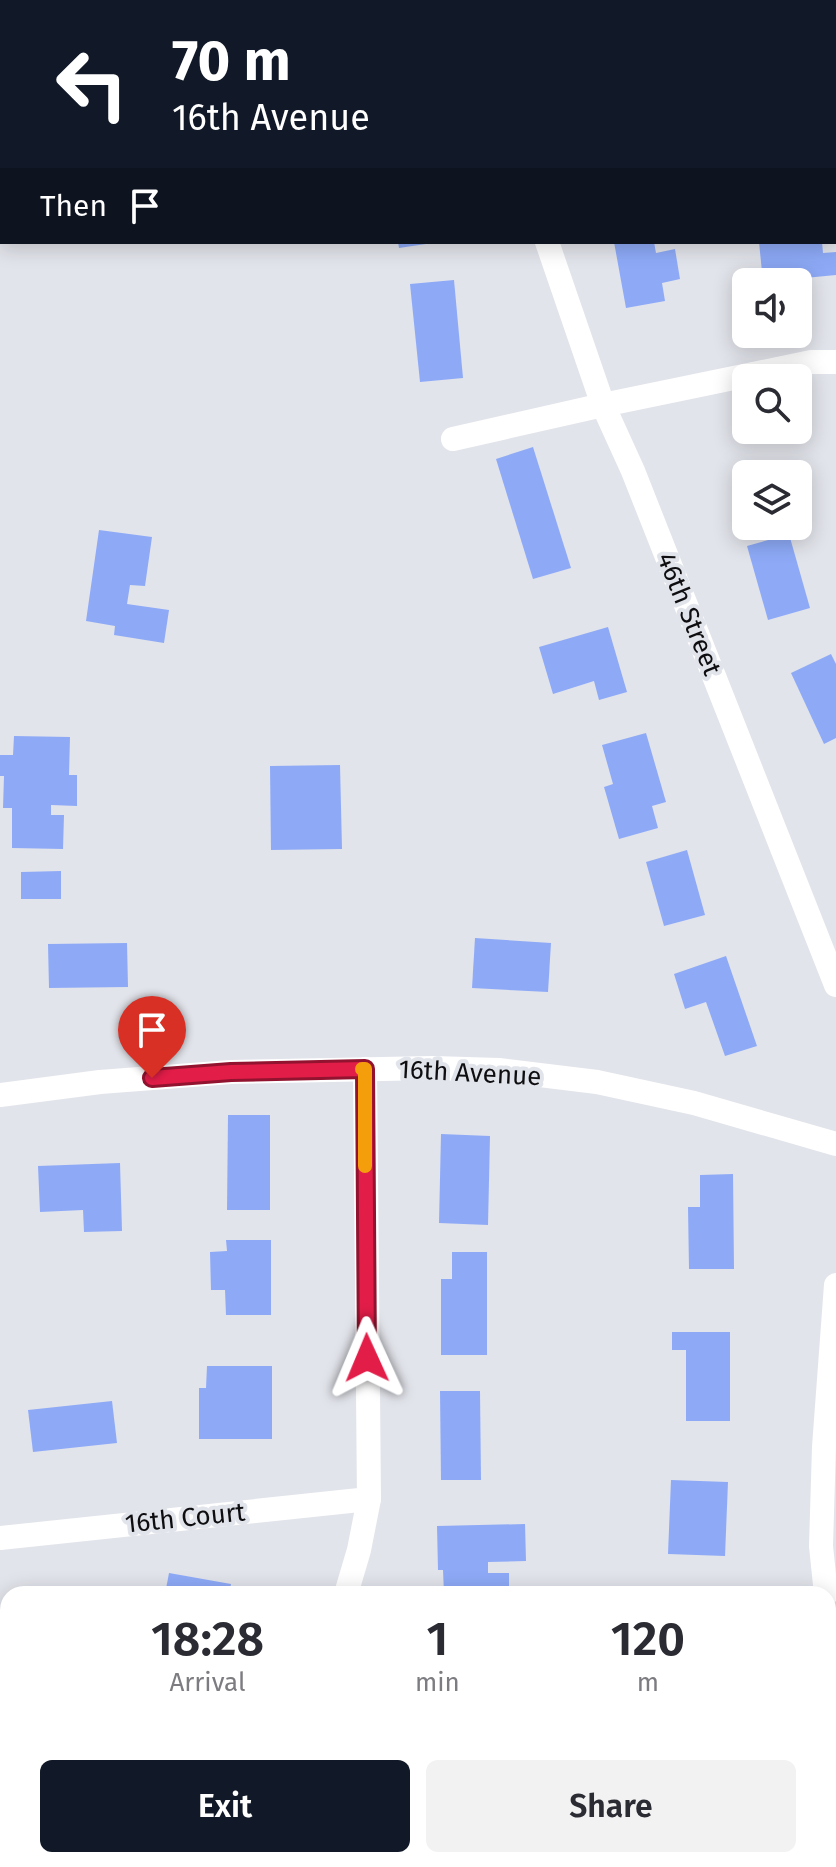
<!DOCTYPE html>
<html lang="en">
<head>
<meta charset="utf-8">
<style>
	body { margin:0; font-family:"Fira Sans",sans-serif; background:#f2f2f3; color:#2b2b33; height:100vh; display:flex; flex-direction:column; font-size:30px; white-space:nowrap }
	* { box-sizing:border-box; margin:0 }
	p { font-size:26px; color:#7c7c81 }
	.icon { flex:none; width:44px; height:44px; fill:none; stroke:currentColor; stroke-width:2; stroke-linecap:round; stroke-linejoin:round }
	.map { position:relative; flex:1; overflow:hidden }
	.details { position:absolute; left:0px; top:1586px; width:836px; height:282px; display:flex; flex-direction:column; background:#fff; border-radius:24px 24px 0 0; box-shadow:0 4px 20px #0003 }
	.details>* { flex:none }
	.hud { position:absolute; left:0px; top:0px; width:836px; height:244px; box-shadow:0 4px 20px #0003; background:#111827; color:#fff; overflow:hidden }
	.buttons { position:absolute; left:732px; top:268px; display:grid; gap:16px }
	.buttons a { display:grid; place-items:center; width:80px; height:80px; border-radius:12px; background:#fff; box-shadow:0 4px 20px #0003; font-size:40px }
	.pin { position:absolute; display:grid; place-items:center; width:68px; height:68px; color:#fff; margin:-82px -34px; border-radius:50% 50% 50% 0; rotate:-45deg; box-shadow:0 0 8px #0007 }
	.pin .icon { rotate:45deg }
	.me { position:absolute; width:88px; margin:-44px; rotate:359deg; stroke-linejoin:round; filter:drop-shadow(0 0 6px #0008) }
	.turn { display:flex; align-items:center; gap:28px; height:168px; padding:0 40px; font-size:36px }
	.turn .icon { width:104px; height:104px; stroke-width:2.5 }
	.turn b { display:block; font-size:56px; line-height:68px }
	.then { display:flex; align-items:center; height:76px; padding:0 40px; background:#0003; gap:16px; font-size:30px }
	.eta { display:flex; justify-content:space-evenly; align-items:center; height:136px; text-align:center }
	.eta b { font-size:48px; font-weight:600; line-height:56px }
	.button { display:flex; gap:16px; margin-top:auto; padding:16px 40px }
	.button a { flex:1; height:92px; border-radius:12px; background:#111827; color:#fff; font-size:32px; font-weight:600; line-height:92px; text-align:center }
	.button a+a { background:#f2f2f3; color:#2b2b33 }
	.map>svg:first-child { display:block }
	.building { fill:#8eaaf7 }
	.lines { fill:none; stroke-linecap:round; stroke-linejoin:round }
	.street { stroke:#fff; stroke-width:24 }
	.route-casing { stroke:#92132f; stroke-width:20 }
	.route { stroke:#e11d48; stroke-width:14 }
	.slow { stroke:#f59e0b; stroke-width:14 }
	.labels { text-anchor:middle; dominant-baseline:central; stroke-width:8; stroke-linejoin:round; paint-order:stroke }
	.street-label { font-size:26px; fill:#0e0e11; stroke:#e2e4eb }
</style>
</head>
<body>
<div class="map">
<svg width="836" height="1867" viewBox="0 0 836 1867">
	<rect width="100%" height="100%" fill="#e2e4eb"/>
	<g class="building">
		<path d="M398 242H426V244L399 248Z"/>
		<path d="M614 242H654L656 253 675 249 680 279 662 283 665 301 626 308Z"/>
		<path d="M759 242H822L823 253 836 252V275L763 282Z"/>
		<path d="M454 280 463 378 420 382 410 284Z"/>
		<path d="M533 447 571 568 533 579 496 459Z"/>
		<path d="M99 530 152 537 145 586 130 585 127 604 169 610 164 643 114 635 115 626 86 621Z"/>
		<path d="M789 534 810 608 768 620 747 546Z"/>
		<path d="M608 627 627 692 599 700 594 681 553 694 539 647Z"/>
		<path d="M831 654 836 664V738L824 744 791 673Z"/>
		<path d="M646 733 666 802 652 806 658 828 619 839 604 787 613 784 602 745Z"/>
		<path d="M14 736 70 737 69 775H77V806L51 805V815H64L63 849 12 848V808H3L4 776H0V755H13Z"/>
		<path d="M340 765 342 849 271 850 270 766Z"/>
		<path d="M687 850 705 915 664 926 646 862Z"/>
		<path d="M61 871V899H21V872Z"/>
		<path d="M475 938 551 943 548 992 472 988Z"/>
		<path d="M127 943 128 987 49 988 48 944Z"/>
		<path d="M726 956 757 1046 725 1056 706 1002 685 1009 674 974Z"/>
		<path d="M228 1115H270V1210H227Z"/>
		<path d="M441 1134 490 1136 488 1225 439 1223Z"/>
		<path d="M120 1163 122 1231 84 1232 83 1210 40 1212 38 1166Z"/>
		<path d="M733 1174 734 1269H689L688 1207H700V1175Z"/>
		<path d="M226 1240H271V1315H226L225 1290H211L210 1252 227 1251Z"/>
		<path d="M452 1252H487V1355H441V1279H452Z"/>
		<path d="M672 1332H730V1421H686V1350H672Z"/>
		<path d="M207 1366H272V1439H199V1388H206Z"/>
		<path d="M440 1391H480L481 1480H441Z"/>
		<path d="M112 1401 117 1443 33 1452 28 1410Z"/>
		<path d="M671 1480 728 1482 725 1556 668 1554Z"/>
		<path d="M525 1524 526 1561 488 1562V1573H509V1594H444L443 1570H438L437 1526Z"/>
		<path d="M169 1573 231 1584 229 1594H165Z"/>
		<rect x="22" y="1860" width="90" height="7"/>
		<path d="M151 1860H226L227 1867H152Z"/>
		<path d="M323 1860H355V1866L323 1865Z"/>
		<path d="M583 1860H661V1864L583 1865Z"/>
		<path d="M707 1860H766V1865L707 1864Z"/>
	</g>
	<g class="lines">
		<g class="street">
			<path d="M499 0V2"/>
			<path d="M547 242 603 405 633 471 836 985"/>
			<path d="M453 439 603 405 811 362H836"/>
			<path d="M0 1095 100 1082 231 1072 433 1068 499 1070 597 1082 694 1103 836 1144"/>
			<path d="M0 1538 369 1499"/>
			<path d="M346 1594 359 1550 369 1499 365 1069"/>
			<path d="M826 1594 821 1546 824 1447 836 1285"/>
			<path d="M828 1617 836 1687"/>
			<path d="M277 1867V1860"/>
		</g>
	</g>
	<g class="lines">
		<defs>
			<path id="route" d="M152 1078 231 1072 365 1069 367 1358"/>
		</defs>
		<use href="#route" class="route-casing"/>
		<use href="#route" class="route"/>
		<path class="slow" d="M362 1069H365V1166"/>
	</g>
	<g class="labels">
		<g class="street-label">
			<text transform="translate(689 614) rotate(68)">46th Street</text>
			<text transform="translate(470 1073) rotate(3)">16th Avenue</text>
			<text transform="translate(185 1518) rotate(-6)">16th Court</text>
		</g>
	</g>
</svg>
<div class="buttons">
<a><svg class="icon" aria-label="sound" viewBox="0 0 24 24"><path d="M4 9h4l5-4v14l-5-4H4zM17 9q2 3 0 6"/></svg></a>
<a><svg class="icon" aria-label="search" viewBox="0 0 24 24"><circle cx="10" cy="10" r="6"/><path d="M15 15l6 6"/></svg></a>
<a><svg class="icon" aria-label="layers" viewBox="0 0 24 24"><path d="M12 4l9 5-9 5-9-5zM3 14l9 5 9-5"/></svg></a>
</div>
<div class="pin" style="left:152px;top:1078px;background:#d93025"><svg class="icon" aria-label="arrive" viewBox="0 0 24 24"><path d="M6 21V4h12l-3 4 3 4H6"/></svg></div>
<svg class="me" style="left:367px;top:1358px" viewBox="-20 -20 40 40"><path d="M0-17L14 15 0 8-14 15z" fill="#e11d48" stroke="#fff" stroke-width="4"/></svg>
<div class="hud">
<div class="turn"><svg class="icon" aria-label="left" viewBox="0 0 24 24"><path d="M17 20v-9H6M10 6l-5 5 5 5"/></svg><div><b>70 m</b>16th Avenue</div></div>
<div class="then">Then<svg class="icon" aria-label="arrive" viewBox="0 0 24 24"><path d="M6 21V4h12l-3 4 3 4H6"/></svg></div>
</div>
<section class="details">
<div class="eta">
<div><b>18:28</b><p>Arrival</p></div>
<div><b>1</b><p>min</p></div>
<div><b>120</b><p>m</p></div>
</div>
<div class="button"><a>Exit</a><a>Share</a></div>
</section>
</div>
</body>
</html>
